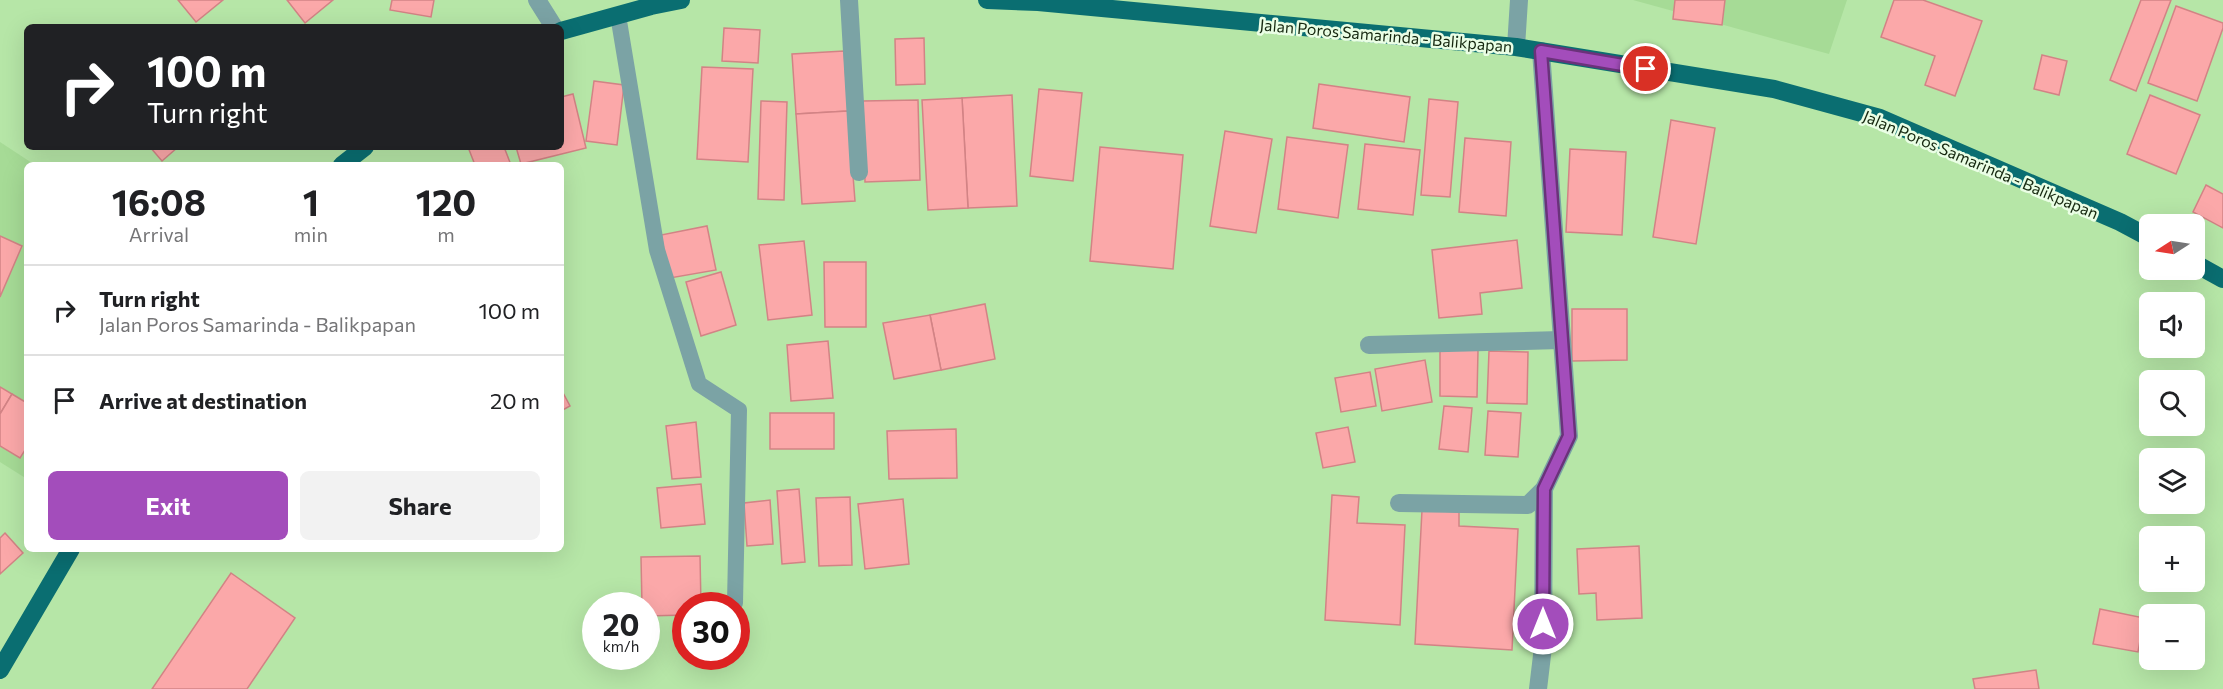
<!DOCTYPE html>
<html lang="en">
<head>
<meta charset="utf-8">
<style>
	body { margin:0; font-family:Commissioner,sans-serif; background:#f2f2f2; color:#202124; height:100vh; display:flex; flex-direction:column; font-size:22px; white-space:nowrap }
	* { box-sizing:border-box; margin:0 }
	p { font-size:20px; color:#757577 }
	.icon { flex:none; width:33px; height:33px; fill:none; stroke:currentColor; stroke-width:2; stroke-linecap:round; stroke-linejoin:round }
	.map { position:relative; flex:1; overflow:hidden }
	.details { position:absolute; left:24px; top:162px; width:540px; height:390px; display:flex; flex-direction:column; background:#fff; border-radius:9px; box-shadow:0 6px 24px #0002 }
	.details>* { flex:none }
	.hud { position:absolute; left:24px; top:24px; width:540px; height:126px; border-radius:9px; box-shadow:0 6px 24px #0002; background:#202124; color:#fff; overflow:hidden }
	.needle { width:39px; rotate:258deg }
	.fabs { position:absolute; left:2139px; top:214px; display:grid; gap:12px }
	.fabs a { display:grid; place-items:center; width:66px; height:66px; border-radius:9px; background:#fff; box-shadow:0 6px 24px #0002; font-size:30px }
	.speed { position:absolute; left:582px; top:592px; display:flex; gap:12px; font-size:30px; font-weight:700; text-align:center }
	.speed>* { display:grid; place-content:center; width:78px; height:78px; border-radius:50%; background:#fff; box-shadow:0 6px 24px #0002; line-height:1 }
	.speed small { font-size:15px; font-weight:400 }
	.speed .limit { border:9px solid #d22; background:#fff; color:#111 }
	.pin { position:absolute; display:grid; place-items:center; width:51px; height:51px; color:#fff; margin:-26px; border:3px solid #fff; border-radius:50%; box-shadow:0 2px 6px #0007 }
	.me { position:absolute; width:66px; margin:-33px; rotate:0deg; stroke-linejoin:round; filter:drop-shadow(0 0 4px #0008) }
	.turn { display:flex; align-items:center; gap:21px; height:126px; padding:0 24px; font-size:27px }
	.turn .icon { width:78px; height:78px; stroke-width:2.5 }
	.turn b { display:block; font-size:42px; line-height:51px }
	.eta { display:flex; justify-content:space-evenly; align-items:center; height:102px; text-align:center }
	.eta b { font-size:36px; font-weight:700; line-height:42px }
	.button { display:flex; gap:12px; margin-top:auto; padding:12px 24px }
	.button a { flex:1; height:69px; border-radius:9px; background:#a34dbb; color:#fff; font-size:24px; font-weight:700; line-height:69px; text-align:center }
	.button a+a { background:#f2f2f2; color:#202124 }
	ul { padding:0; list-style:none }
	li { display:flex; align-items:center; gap:18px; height:90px; padding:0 24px; border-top:2px solid #e0e0e0 }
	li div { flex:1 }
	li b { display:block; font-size:22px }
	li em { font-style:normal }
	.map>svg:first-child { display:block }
	.built { fill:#a6db96 }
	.building { fill:#fba8a9; stroke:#d28385; stroke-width:1.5 }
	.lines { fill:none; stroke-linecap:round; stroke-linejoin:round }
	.service { stroke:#7ba3a5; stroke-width:16 }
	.minor { stroke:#7ba3a5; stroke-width:18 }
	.trunk { stroke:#0a6e71; stroke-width:18 }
	.route-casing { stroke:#6a327a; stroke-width:15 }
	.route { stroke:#a34dbb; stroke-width:10 }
	.labels { text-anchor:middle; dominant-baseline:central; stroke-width:5; stroke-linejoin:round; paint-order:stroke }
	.street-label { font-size:16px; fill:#15270f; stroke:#eafee5 }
</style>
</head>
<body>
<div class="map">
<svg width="2223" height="689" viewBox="0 0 2223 689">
	<rect width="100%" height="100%" fill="#b6e6a7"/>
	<g class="built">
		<path d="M1633 0H1847L1829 54Z"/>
		<path d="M0 142 35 165H27V479L0 462Z"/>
	</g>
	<g class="building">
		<path d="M178 0H223L196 22Z"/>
		<path d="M287 0H333L305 23Z"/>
		<path d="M392 0H434L431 17 390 10Z"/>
		<path d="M1675 0H1725L1722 25 1673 19Z"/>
		<path d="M1894 0H1923L1982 21 1955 96 1925 85 1935 56 1881 37Z"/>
		<path d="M2141 0H2171L2136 91 2110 80Z"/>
		<path d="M2176 6 2223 23V28L2197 101 2148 83Z"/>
		<path d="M724 28 760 30 758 63 722 61Z"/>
		<path d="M924 38 925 84 896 85 895 39Z"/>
		<path d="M844 51 848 111 796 114 792 54Z"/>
		<path d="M2042 55 2067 61 2059 95 2034 89Z"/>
		<path d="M702 67 753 69 748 162 697 159Z"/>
		<path d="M594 81 624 85 617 145 586 141Z"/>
		<path d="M1319 84 1410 97 1404 142 1313 128Z"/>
		<path d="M1039 89 1082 93 1073 181 1030 176Z"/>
		<path d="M573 94 586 148 521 164 516 147H561V97Z"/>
		<path d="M1012 95 1017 206 968 208 962 98Z"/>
		<path d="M2150 95 2200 115 2176 174 2127 154Z"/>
		<path d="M962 98 968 208 928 210 922 100Z"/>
		<path d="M1429 99 1458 102 1450 197 1421 195Z"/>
		<path d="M918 100 920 180 865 182 863 101Z"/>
		<path d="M761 101 787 102 784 200 758 199Z"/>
		<path d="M848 111 855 201 802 204 796 114Z"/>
		<path d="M1671 120 1715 128 1696 244 1653 237Z"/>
		<path d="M1225 131 1272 139 1256 233 1210 226Z"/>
		<path d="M1287 137 1348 145 1338 218 1278 209Z"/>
		<path d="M1465 138 1511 142 1506 216 1459 212Z"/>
		<path d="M1365 144 1420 150 1413 215 1358 209Z"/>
		<path d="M150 147H178L162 161Z"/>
		<path d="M468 147H504L511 165H475Z"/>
		<path d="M1100 147 1183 155 1173 269 1090 261Z"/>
		<path d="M1570 149 1626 152 1622 235 1566 232Z"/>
		<path d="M2206 185 2223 194V228L2193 212Z"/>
		<path d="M707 226 716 270 670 278 661 235Z"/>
		<path d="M0 236 22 246 0 297Z"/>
		<path d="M1517 240 1522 288 1480 293 1482 314 1439 318 1432 250Z"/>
		<path d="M804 241 812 315 768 320 759 245Z"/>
		<path d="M824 262H866V327H825Z"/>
		<path d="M721 272 736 325 701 336 686 282Z"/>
		<path d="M985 304 995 359 941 370 930 315Z"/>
		<path d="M1572 309H1627V360L1572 361Z"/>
		<path d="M930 315 941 370 894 379 883 323Z"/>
		<path d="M828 341 833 398 791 401 787 345Z"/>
		<path d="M1440 350H1478L1477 397 1440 396Z"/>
		<path d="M1489 351 1528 352 1527 404 1487 403Z"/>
		<path d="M1425 360 1432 402 1382 411 1375 369Z"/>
		<path d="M1370 372 1376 406 1341 412 1335 378Z"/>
		<path d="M0 387 12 394 0 414Z"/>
		<path d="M561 389 570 406 561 411Z"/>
		<path d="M12 394 27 403V447L20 458 0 446V414Z"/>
		<path d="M1444 406 1472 408 1468 452 1439 449Z"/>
		<path d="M1488 411 1521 413 1518 457 1485 455Z"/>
		<rect x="770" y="413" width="64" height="36"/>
		<path d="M696 422 701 477 672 479 666 426Z"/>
		<path d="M1348 427 1355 462 1323 468 1316 433Z"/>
		<path d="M956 429 957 478 889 479 887 431Z"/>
		<path d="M701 484 705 524 661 528 657 488Z"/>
		<path d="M799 489 805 562 782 564 777 491Z"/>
		<path d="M1332 495 1359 497 1357 523 1405 525 1400 625 1325 620Z"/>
		<path d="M850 497 852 565 819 566 816 498Z"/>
		<path d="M903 499 909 564 865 569 858 504Z"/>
		<path d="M770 500 773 544 747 546 744 503Z"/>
		<path d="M1422 510 1459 512V526L1518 529 1512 650 1415 644Z"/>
		<path d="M5 533 23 553 0 574V538Z"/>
		<path d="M1639 546 1642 618 1597 620 1596 593 1579 594 1577 549Z"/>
		<path d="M700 556 701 606H686V615L646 616V606H642L641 557Z"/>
		<path d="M231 573 295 618 247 689H152Z"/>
		<path d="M2100 609 2144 618 2138 652 2093 644Z"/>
		<path d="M2036 670 2039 689H1975L1973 679Z"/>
	</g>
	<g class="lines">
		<path class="service" d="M618 15 657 250 699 384 739 410 735 603"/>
		<g class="minor">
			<path d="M537 0 554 27"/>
			<path d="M849 0 859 172"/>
			<path d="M1516 47 1519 0"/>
			<path d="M1369 345 1561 340"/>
			<path d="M1399 503 1528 505 1544 489 1569 436 1541 51"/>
			<path d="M1538 689 1543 647 1544 489"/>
		</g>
		<g class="trunk">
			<path d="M987 0 1038 2 1516 47 1774 89 1880 118 2120 222 2150 238"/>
			<path d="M561 31 651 6 681 0"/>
			<path d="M342 165 365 147"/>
			<path d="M2194 263 2223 279"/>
			<path d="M0 670 71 549"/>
		</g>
	</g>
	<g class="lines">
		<defs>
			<path id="route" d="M1543 624 1544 489 1569 436 1541 51 1646 69"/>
		</defs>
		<use href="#route" class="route-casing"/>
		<use href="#route" class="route"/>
	</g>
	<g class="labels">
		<g class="street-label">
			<text transform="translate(1386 35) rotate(5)">Jalan Poros Samarinda - Balikpapan</text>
			<text transform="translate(1981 164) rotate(23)">Jalan Poros Samarinda - Balikpapan</text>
		</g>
	</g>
</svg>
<div class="fabs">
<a><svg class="needle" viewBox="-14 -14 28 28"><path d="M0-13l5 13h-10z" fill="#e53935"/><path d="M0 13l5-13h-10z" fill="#757577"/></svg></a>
<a><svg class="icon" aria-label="sound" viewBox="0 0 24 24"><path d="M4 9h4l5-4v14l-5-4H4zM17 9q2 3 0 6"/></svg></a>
<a><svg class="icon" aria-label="search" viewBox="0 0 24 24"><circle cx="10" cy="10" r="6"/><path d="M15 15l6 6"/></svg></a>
<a><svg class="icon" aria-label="layers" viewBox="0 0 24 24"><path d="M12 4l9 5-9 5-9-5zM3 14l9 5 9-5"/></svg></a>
<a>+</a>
<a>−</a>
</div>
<div class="speed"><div>20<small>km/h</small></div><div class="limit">30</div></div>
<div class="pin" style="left:1646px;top:69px;background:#d93025"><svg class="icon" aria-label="arrive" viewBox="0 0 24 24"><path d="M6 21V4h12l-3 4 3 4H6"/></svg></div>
<svg class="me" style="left:1543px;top:624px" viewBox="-20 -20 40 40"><circle r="17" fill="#a34dbb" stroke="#fff" stroke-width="3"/><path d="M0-11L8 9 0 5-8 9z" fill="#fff"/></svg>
<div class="hud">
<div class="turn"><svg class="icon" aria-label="right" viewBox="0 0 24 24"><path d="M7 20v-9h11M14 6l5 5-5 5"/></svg><div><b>100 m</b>Turn right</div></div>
</div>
<section class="details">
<div class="eta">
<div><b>16:08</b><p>Arrival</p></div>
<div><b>1</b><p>min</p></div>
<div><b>120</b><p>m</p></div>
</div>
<ul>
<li><svg class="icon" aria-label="right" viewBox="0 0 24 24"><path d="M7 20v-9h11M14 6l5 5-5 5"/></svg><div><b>Turn right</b><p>Jalan Poros Samarinda - Balikpapan</p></div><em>100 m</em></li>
<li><svg class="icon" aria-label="arrive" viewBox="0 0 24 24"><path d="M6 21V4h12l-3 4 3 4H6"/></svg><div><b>Arrive at destination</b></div><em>20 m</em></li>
</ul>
<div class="button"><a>Exit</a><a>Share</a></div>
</section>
</div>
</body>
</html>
